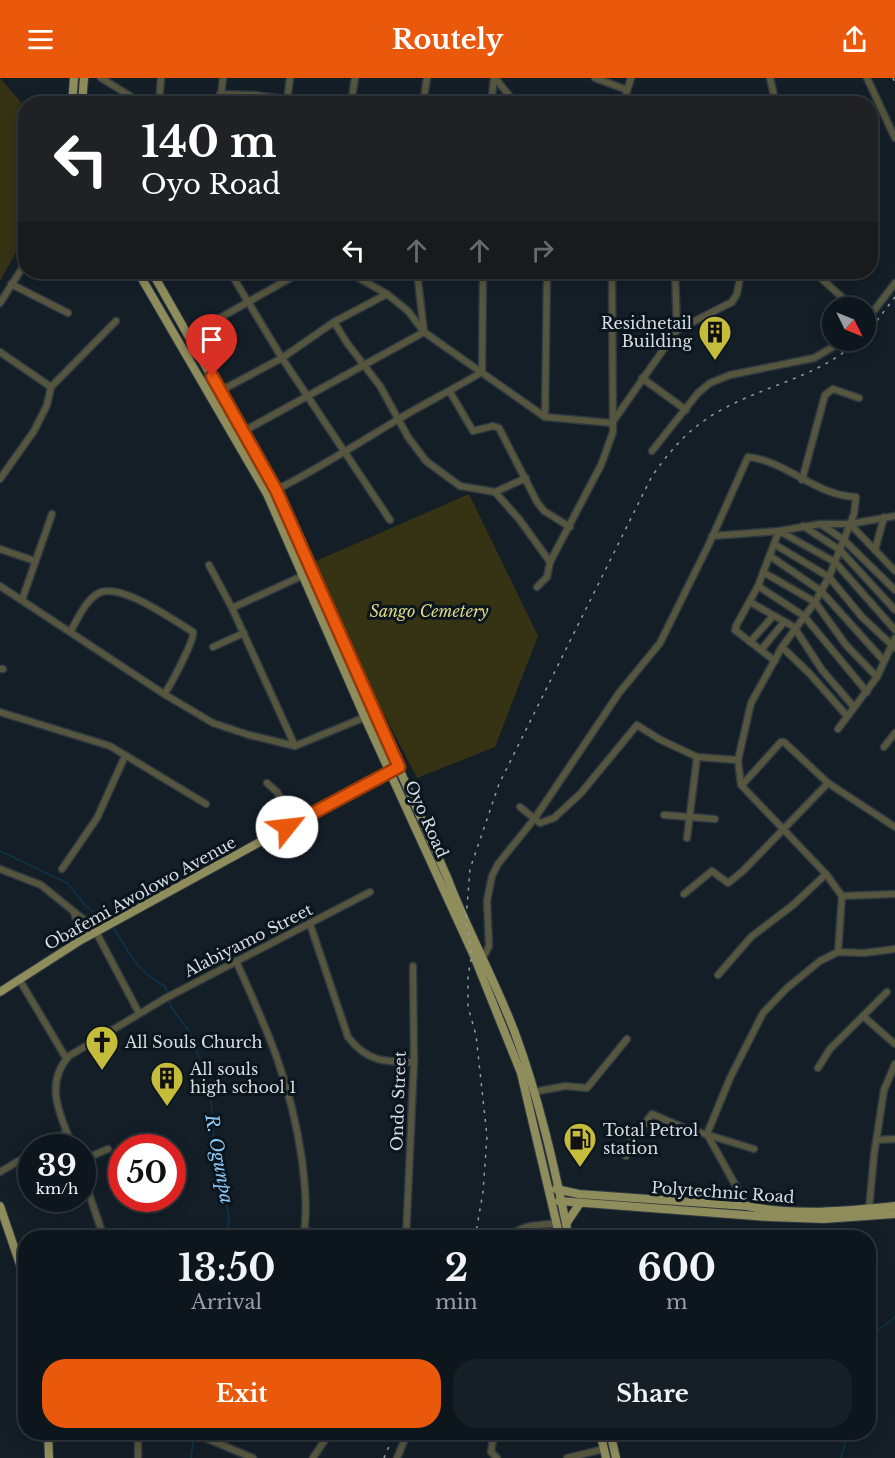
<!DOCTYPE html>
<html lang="en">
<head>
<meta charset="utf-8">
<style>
	body { margin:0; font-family:"Libre Baskerville",serif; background:#171f26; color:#f1f3f6; height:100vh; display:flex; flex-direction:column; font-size:22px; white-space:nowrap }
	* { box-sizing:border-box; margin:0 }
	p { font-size:20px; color:#9b9fa4 }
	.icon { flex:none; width:33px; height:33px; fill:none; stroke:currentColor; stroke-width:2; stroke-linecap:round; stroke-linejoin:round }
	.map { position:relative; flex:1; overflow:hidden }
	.sheet { position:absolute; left:18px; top:1152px; width:858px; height:210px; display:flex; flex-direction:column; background:#0e161d; border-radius:24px; box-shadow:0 3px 15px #0003,0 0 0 2px #2e353b }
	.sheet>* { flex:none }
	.top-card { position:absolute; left:18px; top:18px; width:860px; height:183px; border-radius:24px; box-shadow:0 3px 15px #0003,0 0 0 2px #2e353b; background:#202124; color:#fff; overflow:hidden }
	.needle { width:39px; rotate:133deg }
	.buttons { position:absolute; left:822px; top:219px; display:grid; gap:12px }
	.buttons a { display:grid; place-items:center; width:54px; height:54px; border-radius:50%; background:#0e161d; box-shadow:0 3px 15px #0003,0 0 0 2px #2e353b; font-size:30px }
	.speed { position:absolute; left:18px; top:1056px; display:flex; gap:12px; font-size:30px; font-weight:700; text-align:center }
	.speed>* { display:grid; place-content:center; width:78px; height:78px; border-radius:50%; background:#0e161d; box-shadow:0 3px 15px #0003,0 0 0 2px #2e353b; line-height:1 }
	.speed small { font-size:15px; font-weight:400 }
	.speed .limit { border:9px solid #d22; background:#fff; color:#111 }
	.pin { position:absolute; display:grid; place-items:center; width:51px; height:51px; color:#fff; margin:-62px -26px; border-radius:50% 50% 50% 0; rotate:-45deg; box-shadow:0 0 6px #0007 }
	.pin .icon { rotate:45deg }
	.me { position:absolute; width:66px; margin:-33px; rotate:61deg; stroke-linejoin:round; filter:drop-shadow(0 0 4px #0008) }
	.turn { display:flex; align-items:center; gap:21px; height:126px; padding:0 24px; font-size:27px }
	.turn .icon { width:78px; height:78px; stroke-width:2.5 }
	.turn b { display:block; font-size:42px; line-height:51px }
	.lanes { display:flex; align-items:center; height:57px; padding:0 24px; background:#0003; justify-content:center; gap:30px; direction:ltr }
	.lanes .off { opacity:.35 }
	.eta { display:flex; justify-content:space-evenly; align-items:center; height:102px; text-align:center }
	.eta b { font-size:36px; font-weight:700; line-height:42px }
	.action { display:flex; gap:12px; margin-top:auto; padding:12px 24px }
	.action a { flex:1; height:69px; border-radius:24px; background:#ea580c; color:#fff; font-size:24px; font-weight:700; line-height:69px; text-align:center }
	.action a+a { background:#171f26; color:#f1f3f6 }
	header { display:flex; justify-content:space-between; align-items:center; height:78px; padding:0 24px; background:#ea580c; color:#fff; font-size:27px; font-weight:700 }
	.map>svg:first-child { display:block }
	.green { fill:#353314 }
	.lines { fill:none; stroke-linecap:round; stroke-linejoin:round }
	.stream { stroke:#0e344d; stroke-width:1.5 }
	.minor-casing { stroke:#2e3941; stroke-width:9 }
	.major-casing { stroke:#2e3941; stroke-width:10 }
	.minor { stroke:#56553e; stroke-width:6 }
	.major { stroke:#908d5d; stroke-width:8 }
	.rail { stroke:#959ea5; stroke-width:1.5; stroke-dasharray:3 6; stroke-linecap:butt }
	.route-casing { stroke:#983908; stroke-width:15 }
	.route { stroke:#ea580c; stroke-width:10 }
	.labels { text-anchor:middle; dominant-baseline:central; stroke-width:6; stroke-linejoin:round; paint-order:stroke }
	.poi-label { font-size:16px; fill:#d6dde3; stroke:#0a151d; text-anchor:start }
	.park-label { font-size:16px; font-style:italic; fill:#e0d983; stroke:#0a151d }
	.street-label { font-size:16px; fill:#d6dde3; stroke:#0a151d }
	.water-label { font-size:18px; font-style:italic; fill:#8ec7f4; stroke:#0a151d }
</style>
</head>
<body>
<header><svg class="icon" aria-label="menu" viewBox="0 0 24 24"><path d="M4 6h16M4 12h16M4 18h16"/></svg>Routely<svg class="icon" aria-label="share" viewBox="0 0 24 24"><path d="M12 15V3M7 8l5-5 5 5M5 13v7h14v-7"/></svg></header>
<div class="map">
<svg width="895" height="1380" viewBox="0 0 895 1380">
	<rect width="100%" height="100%" fill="#131e27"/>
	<g class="green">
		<path d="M0 0 25 29V158L0 203Z"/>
		<path d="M469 416 538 558 495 669 417 700 307 487Z"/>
	</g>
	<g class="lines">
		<g class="stream">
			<path d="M0 773 67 805 86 828 106 845"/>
			<path d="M113 849C129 874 137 894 165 908L167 915"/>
			<path d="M168 920 171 929 188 952 203 988 211 1021 214 1064 229 1140 227 1160"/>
			<path d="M868 1260 895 1239"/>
			<path d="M191 1380 194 1357"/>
			<path d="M841 1380 848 1354"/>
		</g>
		<defs>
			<g id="minor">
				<path d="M101 0 143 26"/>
				<path d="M495 0 516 26"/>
				<path d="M595 0 627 12"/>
				<path d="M770 0 776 26"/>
				<path d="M867 0 895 60"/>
				<path d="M220 16 253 17 323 26"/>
				<path d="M287 23 290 0"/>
				<path d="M159 26 161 0"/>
				<path d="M220 26 223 0"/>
				<path d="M351 26 355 0"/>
				<path d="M423 26 427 0"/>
				<path d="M491 26 494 0"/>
				<path d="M623 26 631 0"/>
				<path d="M230 194 282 280 390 442"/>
				<path d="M348 194 387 216 408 233 424 254 545 339 612 345 677 252 732 224 737 216 741 194"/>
				<path d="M675 194 677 252"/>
				<path d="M814 194 854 230"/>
				<path d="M11 206 68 235"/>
				<path d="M0 225 26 184"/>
				<path d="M866 243 895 205"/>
				<path d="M334 244 347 265 380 308 408 359 426 383 460 408 495 414 519 441 550 484"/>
				<path d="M188 258 294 198"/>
				<path d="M0 274 51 309"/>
				<path d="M642 300 686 332"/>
				<path d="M220 313 282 280 334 244 387 216"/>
				<path d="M450 314 473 353 493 348 499 350 537 424 544 433 570 449"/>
				<path d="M545 339 547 194"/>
				<path d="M244 353 424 254 417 194"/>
				<path d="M652 373 698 315 710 305 730 297 814 280 845 262"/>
				<path d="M0 401 34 353 47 327 51 309 116 243"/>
				<path d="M802 402 825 317 833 311 859 320"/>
				<path d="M276 412C318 391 357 366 397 342 425 325 454 311 482 294L483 194"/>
				<path d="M495 414 526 400"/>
				<path d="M850 446 895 493"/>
				<path d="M822 447 844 462 895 512"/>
				<path d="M803 448 840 472 895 532"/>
				<path d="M712 458 779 453 820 446H850L895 438"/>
				<path d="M774 466 829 499 862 539 895 570"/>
				<path d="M0 471 35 483"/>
				<path d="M875 472 884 439"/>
				<path d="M770 478 821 513 884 583"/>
				<path d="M209 487 232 530 295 668"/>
				<path d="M763 494 815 524 846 567 877 599"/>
				<path d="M0 508 164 616 213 645 249 657 295 668 375 635"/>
				<path d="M758 508 804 538 867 614"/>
				<path d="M537 509 547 499 550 484 601 387 613 354 612 194"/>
				<path d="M22 522 52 436"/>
				<path d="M750 524 794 549 822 592 854 629"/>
				<path d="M232 530 302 498"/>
				<path d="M735 552 775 583"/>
				<path d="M736 553V548L758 508 779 453 835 484 895 552"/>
				<path d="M70 554C78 541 84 525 97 516 118 502 173 542 193 554 195 561 171 607 164 616"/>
				<path d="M750 564 773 538"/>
				<path d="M213 569 244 555"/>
				<path d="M782 569 810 596 847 638"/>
				<path d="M761 572 784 544"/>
				<path d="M0 591H3"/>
				<path d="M0 634 110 668 206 726"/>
				<path d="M838 651 877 599 895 560"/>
				<path d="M884 669 895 655"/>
				<path d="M267 705 277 714 294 745"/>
				<path d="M742 707 781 664H784L828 705 895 749"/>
				<path d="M520 729 540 745 554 740 581 715 637 647 659 661 697 679 738 682"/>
				<path d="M664 737 715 741"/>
				<path d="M687 760 697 679"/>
				<path d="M0 791 41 807 83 841 100 851"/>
				<path d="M62 791 97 740 125 678"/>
				<path d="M684 816 712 793 728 805 743 793 828 705"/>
				<path d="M842 818 895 816"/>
				<path d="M74 834 81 862"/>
				<path d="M310 846 348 959C367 984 385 984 414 984"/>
				<path d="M96 854 139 935"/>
				<path d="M478 880 485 876 489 868 487 823 492 798 498 786 535 740 619 615 660 565 710 464 748 379C787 383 816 418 856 419L854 436 829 499 815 524 782 569 751 625 738 682 741 707 826 796 842 818 838 874"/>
				<path d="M236 883C268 953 291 1005 302 1082 305 1107 308 1135 303 1160"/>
				<path d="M718 897 751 859 793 827 826 796"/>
				<path d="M19 901 66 980"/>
				<path d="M863 938 895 966"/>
				<path d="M818 990 830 971 887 914"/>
				<path d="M534 1014 565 1008 587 1010 627 961"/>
				<path d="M877 1062 895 1061"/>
				<path d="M41 1070 67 1054"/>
				<path d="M73 1070C61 1038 43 1007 69 978L164 921 370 814"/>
				<path d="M626 1078 631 1063 652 1036 682 1049 754 1071"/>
				<path d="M82 1082 108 1071"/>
				<path d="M0 1094 32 1075"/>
				<path d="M82 1095 104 1160"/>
				<path d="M747 1128 707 1056 730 1000 763 935 787 910 820 883 838 874 864 875 895 871"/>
				<path d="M869 1131 874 1077 884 1012 895 986"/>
				<path d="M305 1152 325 1160"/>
				<path d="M406 1160 414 984 413 888"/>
				<path d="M511 1160C519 1145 542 1148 557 1145"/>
				<path d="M191 1354 253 1380"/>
				<path d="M494 1354 491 1374 497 1380"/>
				<path d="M138 1380V1354"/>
				<path d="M313 1380 330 1354"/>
				<path d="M397 1380 408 1354"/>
				<path d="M567 1380 604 1371"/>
			</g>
			<g id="major">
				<path d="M72 26 74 0"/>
				<path d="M82 26 84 0"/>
				<path d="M138 194 267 416 365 640 474 878 521 995 560 1160"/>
				<path d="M152 194 276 412 447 799C467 852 495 902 515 955 539 1020 555 1091 569 1160"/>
				<path d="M0 914 81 862 393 691"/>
				<path d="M556 1111 579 1116 747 1128C795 1138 847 1133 895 1128"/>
				<path d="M559 1123 769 1139 824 1141 895 1136"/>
				<path d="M0 1128 26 1204"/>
				<path d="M566 1146 580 1125"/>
				<path d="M48 1354 49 1380"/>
				<path d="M600 1354 606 1380"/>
				<path d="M610 1354 616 1380"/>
			</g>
		</defs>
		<use href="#minor" class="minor-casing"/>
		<use href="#major" class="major-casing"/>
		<use href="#minor" class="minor"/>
		<use href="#major" class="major"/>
		<g class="rail">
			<path d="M893 0 895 5"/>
			<path d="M866 257 895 219"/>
			<path d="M475 1160 483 1114 487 1058 476 957 468 929V898L472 876 466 841 470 791 499 706 652 398C668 376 683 357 705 342 754 308 815 303 859 262"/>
			<path d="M384 1380 395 1354"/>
		</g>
	</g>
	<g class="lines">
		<defs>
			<path id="route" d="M212 298 276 412 399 689 287 749"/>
		</defs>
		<use href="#route" class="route-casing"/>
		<use href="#route" class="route"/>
	</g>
	<defs>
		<symbol id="building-pin" viewBox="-11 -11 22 30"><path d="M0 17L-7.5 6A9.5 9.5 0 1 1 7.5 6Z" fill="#c6bc3c" stroke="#0a151d"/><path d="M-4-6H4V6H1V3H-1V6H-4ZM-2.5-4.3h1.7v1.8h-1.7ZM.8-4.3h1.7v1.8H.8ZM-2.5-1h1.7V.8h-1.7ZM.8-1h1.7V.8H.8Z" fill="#111"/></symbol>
		<symbol id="church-pin" viewBox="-11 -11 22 30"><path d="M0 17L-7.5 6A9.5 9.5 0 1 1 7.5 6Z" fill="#c6bc3c" stroke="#0a151d"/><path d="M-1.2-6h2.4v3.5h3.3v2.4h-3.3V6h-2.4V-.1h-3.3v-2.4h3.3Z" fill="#111"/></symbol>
		<symbol id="fuel-pin" viewBox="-11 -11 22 30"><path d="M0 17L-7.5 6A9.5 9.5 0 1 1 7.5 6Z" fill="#c6bc3c" stroke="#0a151d"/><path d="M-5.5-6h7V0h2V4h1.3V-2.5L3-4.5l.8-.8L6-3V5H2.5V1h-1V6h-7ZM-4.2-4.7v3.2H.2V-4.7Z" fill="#111"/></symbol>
	</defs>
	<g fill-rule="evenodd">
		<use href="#building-pin" x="696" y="235" width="38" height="52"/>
		<use href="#church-pin" x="83" y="945" width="38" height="52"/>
		<use href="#building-pin" x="148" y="981" width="38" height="52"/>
		<use href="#fuel-pin" x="561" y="1042" width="38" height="52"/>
	</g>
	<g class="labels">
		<g class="poi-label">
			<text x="692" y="245" text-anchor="end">Residnetail<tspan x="692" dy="18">Building</tspan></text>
			<text x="125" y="964">All Souls Church</text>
			<text x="190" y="991">All souls<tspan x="190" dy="18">high school 1</tspan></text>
			<text x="603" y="1052">Total Petrol<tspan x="603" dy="18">station</tspan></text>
		</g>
		<g class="park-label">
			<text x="429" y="533">Sango Cemetery</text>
		</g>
		<g class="street-label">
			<text transform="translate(427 741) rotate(66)">Oyo Road</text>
			<text transform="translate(140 815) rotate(-29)">Obafemi Awolowo Avenue</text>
			<text transform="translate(248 862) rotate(-27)">Alabiyamo Street</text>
			<text transform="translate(398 1023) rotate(-88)">Ondo Street</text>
			<text transform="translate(723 1114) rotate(4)">Polytechnic Road</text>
		</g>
		<g class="water-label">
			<text transform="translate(219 1081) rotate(80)">R. Ogunpa</text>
		</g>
	</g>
</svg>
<div class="buttons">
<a><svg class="needle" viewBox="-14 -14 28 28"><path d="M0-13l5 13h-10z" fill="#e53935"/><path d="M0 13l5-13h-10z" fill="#9b9fa4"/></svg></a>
</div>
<div class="speed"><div>39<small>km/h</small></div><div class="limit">50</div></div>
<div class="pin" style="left:212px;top:298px;background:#d93025"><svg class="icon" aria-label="arrive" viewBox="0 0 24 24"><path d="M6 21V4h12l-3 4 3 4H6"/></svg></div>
<svg class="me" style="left:287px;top:749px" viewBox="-20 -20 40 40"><circle r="19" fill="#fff"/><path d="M0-13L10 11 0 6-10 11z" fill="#ea580c"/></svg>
<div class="top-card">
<div class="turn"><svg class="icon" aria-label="left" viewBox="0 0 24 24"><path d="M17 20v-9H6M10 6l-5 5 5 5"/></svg><div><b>140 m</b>Oyo Road</div></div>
<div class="lanes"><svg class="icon" aria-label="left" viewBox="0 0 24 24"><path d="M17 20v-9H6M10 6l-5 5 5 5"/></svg><svg class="icon off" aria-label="ahead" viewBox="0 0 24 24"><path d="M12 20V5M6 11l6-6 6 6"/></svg><svg class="icon off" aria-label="ahead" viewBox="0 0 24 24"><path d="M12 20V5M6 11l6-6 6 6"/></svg><svg class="icon off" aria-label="right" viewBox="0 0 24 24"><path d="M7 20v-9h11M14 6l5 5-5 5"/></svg></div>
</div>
<section class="sheet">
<div class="eta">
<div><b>13:50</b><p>Arrival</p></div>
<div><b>2</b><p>min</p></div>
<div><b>600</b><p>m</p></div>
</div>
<div class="action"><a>Exit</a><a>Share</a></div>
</section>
</div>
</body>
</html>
